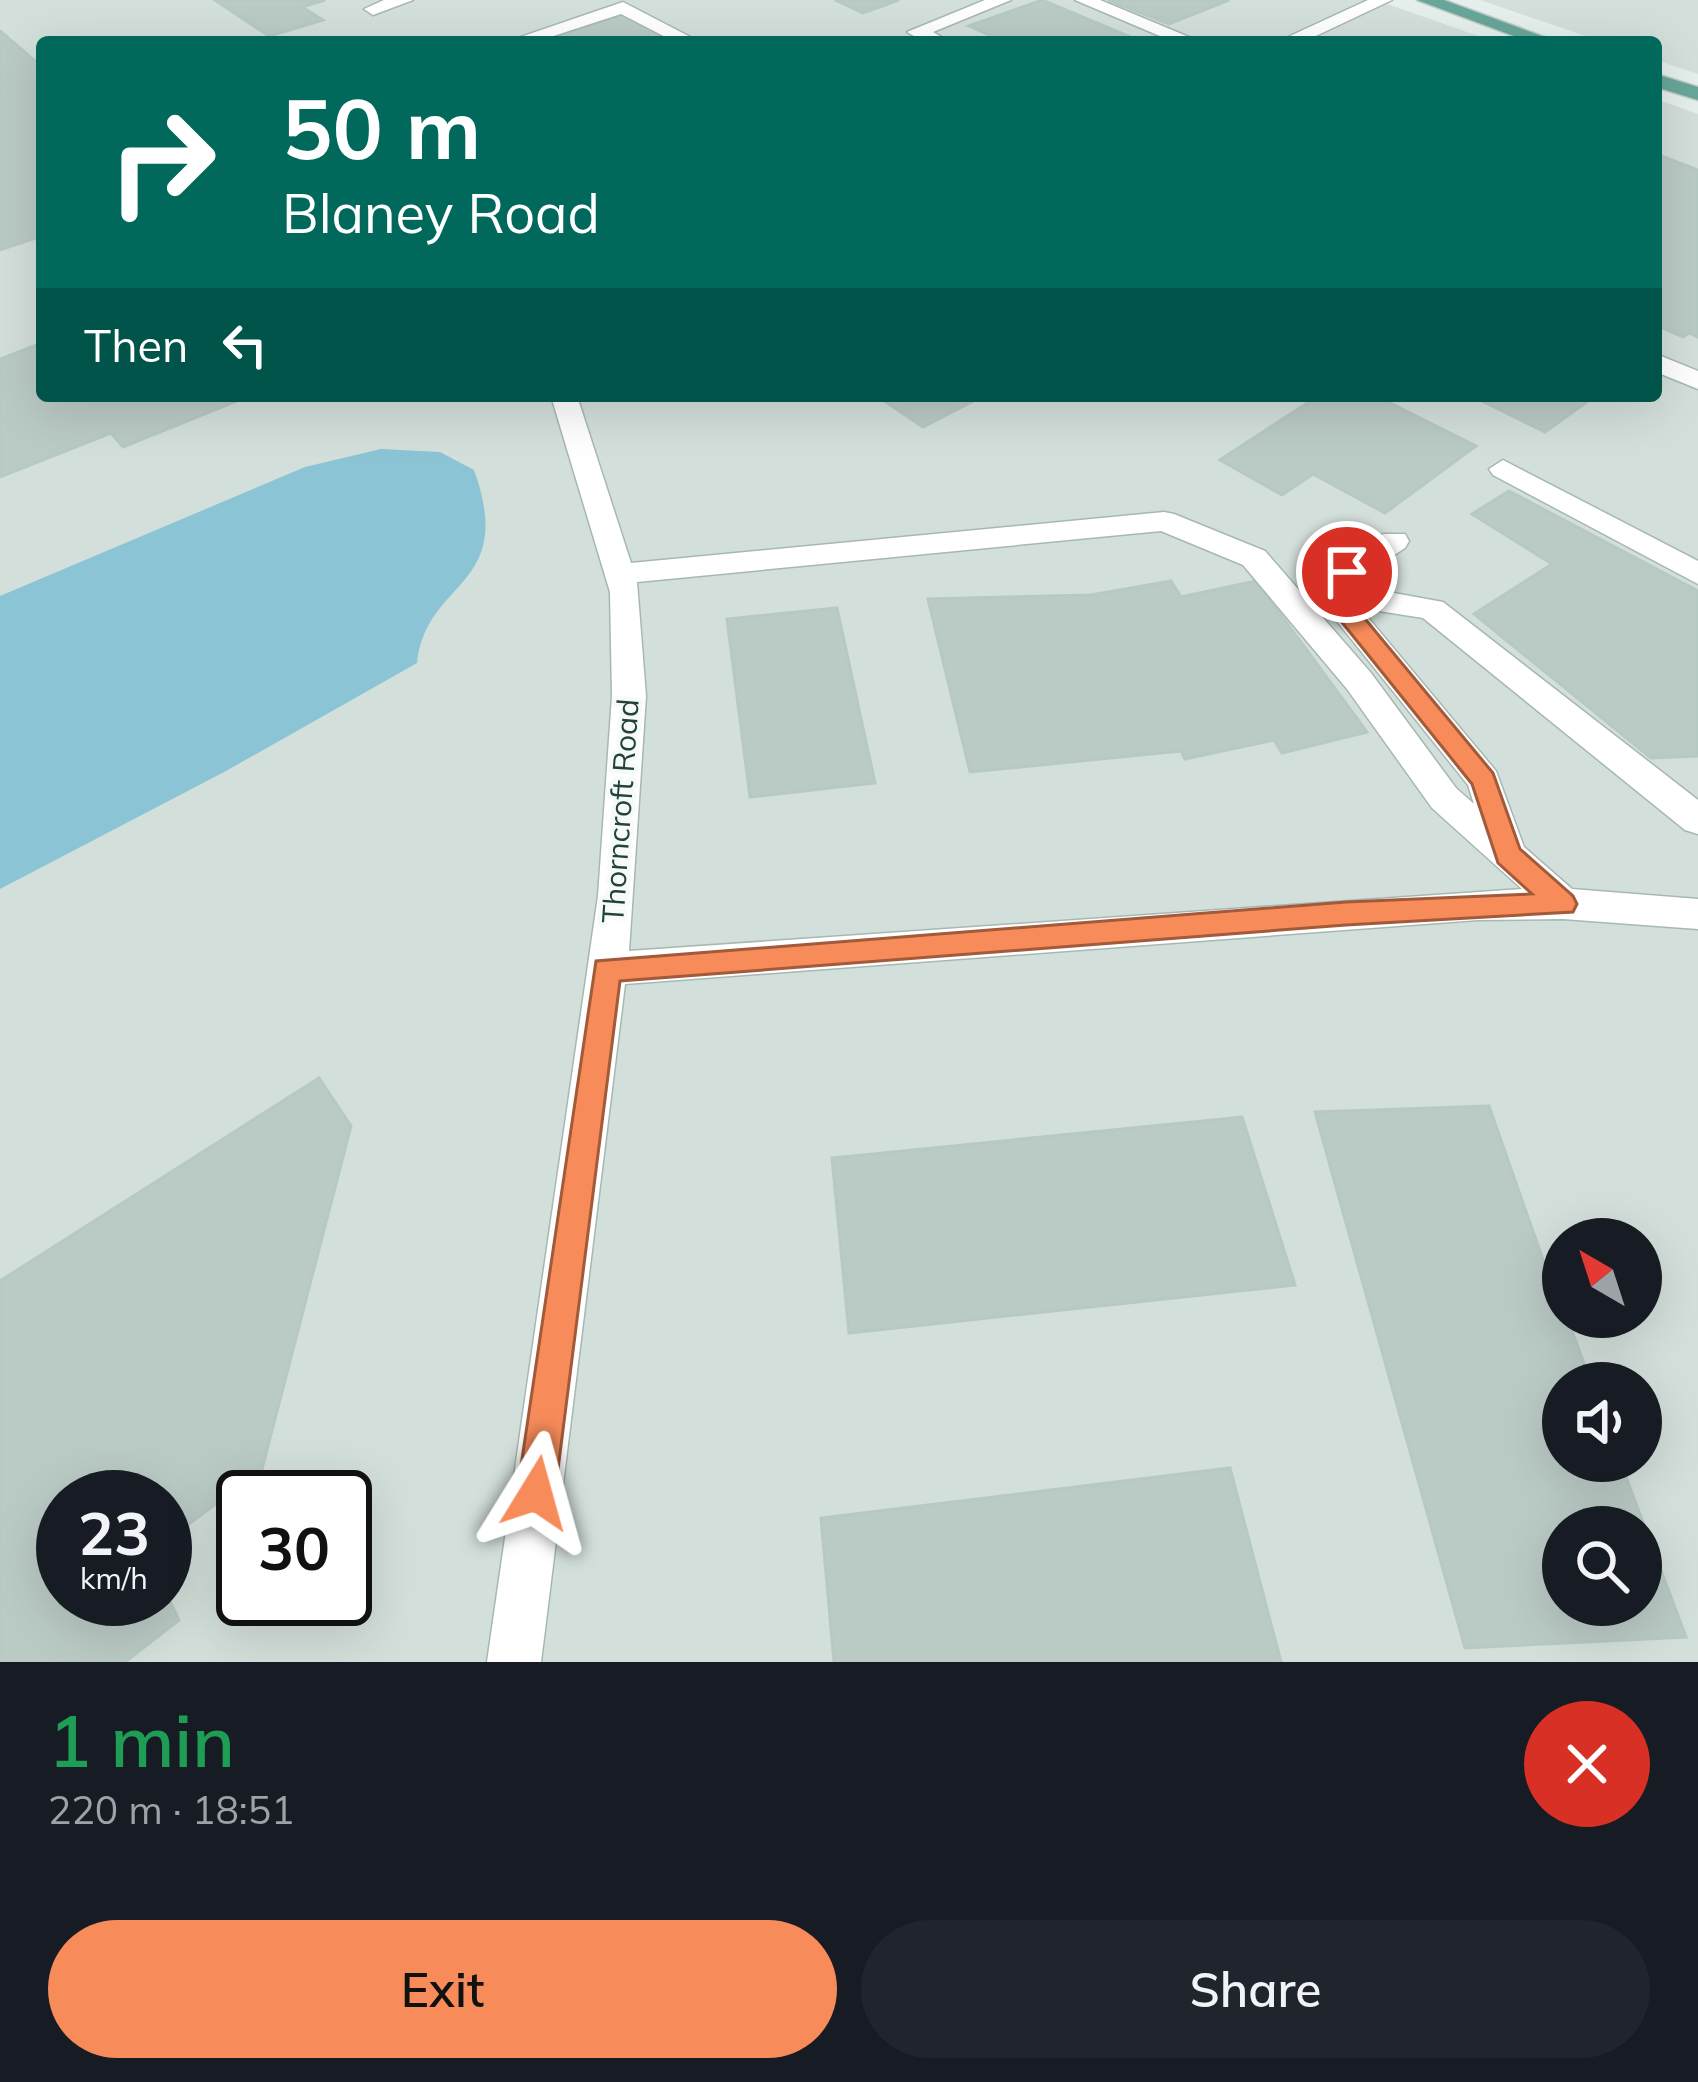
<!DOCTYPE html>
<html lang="en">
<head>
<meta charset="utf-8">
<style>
	body { margin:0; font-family:Mulish,sans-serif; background:#20242c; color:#f1f3f6; height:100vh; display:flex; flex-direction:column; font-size:45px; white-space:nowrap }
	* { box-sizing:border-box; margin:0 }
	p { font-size:39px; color:#9ea1a6 }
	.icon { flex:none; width:66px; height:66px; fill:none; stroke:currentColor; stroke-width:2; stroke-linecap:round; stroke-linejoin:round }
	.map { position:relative; height:1662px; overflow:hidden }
	.side { display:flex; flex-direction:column; background:#171b24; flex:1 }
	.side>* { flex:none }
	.banner { position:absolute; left:36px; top:36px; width:1626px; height:366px; border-radius:12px; box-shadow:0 12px 48px #0002; background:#00695c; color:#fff; overflow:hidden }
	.needle { width:78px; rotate:321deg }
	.tools { position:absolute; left:1542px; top:1218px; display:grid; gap:24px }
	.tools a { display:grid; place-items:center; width:120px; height:120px; border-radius:50%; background:#171b24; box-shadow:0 12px 48px #0002; font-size:60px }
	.speed { position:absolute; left:36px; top:1470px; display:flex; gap:24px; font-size:60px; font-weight:700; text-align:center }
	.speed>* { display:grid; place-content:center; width:156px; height:156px; border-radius:50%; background:#171b24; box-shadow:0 12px 48px #0002; line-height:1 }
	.speed small { font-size:30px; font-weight:400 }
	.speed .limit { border:6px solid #111; border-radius:18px; background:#fff; color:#111 }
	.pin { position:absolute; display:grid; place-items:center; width:102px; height:102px; color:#fff; margin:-51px; border:6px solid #fff; border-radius:50%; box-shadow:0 3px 12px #0007 }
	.me { position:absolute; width:132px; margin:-66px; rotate:8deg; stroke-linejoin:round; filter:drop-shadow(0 0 9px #0008) }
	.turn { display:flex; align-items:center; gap:42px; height:252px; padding:0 48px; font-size:54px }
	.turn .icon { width:156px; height:156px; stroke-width:2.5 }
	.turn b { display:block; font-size:84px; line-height:102px }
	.then { display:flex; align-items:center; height:114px; padding:0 48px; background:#0003; gap:24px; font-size:45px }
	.round { display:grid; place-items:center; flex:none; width:126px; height:126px; border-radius:63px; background:#20242c }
	.summary { display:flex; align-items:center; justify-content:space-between; height:204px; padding:0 48px }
	h1 { font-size:72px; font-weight:600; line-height:90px; color:#1e9e55 }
	.cta { display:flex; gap:24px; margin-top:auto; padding:24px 48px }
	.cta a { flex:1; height:138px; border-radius:72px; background:#f88b5a; color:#111; font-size:48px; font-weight:600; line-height:138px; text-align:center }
	.cta a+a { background:#20242c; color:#f1f3f6 }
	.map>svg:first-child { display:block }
	.built { fill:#d3dfda; fill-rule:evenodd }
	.water { fill:#8bc5d5 }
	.building { fill:#bacac4; stroke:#b7c9c3; stroke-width:3; fill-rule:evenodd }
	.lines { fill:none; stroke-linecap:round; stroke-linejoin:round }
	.minor-casing { stroke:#a7b8b3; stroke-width:3 }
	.major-casing { stroke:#c1cac8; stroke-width:3 }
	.minor { fill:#fff; fill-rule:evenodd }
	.major { fill:#68a69a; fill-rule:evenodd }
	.route { fill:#f88b5a; stroke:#a15a3a; stroke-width:3 }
	.labels { text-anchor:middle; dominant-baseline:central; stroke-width:9; stroke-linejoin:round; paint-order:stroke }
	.street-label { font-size:30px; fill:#23423c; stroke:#f6fbf9 }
</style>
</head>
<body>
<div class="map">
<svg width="1698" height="1662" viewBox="0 0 1698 1662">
	<rect width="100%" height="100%" fill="#e5efeb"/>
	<g class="built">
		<path d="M0 0H1376L1495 42H42V396H1656V99L1698 114V1662H0ZM1563 1239H1641V1317H1563ZM1563 1383H1641V1461H1563ZM63 1497H165V1599H63ZM243 1497H345V1599H243ZM1563 1527H1641V1605H1563Z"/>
		<path d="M1480 0H1698V74L1656 60V42H1603Z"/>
	</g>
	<path class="water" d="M381 449 440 452 474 470C517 589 426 578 417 663L226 771 0 889V596L305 467Z"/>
	<g class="building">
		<path d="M215 0H325L302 7 323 20 269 36Z"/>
		<path d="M835 0H899L863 13Z"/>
		<path d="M1042 0 1135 39 1005 42 969 26Z"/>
		<path d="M1108 0H1229L1169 24Z"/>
		<path d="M625 14 678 42H539Z"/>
		<path d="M0 31 42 67V236L0 250Z"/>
		<path d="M1656 154 1698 170V337L1689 333 1683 337 1656 325Z"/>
		<path d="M42 343V396H249L123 447 111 433 0 477V359Z"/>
		<path d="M877 396H983L923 427Z"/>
		<path d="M1318 396H1376L1476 446 1385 513 1313 474 1282 495 1220 460Z"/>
		<path d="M1472 396H1595L1545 432Z"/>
		<path d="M1509 491 1698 591V756L1651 758 1474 614 1552 564 1472 514Z"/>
		<path d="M1171 581 1181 597 1256 581 1367 732 1282 753 1274 740 1185 759 1181 751 970 772 928 599 1091 595Z"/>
		<path d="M837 608 875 783 750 797 727 619Z"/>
		<path d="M319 1078 351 1126 262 1469 165 1542V1497H63V1599H165V1591L179 1620 125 1662H0V1281Z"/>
		<path d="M1489 1106 1563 1317H1567L1591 1383H1563V1461H1620L1686 1637 1465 1648 1315 1112ZM1563 1527H1641V1605H1563Z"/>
		<path d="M1242 1117 1295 1285 849 1333 832 1158Z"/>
		<path d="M1230 1468 1281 1662H834L821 1518Z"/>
	</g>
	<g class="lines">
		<defs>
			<g id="minor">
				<path d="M384 0H413L373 15 364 9Z"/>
				<path d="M985 0H1011L933 32 950 42H924L907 32Z"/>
				<path d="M1075 0H1100L1201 42H1174Z"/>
				<path d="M1368 0H1392L1303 42H1277Z"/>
				<path d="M623 2 700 42H675L621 14 535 42H506Z"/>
				<path d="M1656 354 1698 371V389L1656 372Z"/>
				<path d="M551 396H577L631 563 1164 512 1174 514 1265 551 1371 673 1456 788 1474 804 1468 785 1328 610 1336 565 1383 534H1405L1409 541 1405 548 1362 576 1361 587 1443 602 1698 800V834L1685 830 1423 618 1360 608 1496 771 1524 847 1572 889 1698 899V929L1563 919 1478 920 625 984 541 1662H487L598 896 612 696 610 592ZM1161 531 1243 565 1347 689 1432 808 1522 889 629 951 646 696 637 582Z"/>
				<path d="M1503 460 1698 561V584L1493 475 1489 469Z"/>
			</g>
			<g id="major">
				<path d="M1417 0H1444L1558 42H1530Z"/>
				<path d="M1656 74 1698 87V100L1656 87Z"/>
			</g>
		</defs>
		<use href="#minor" class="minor-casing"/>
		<use href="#major" class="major-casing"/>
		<use href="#minor" class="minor"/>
		<use href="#major" class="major"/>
	</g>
	<path class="route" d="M1347 565 1359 572 1356 608 1493 773 1520 849 1573 896 1577 904 1573 912 1346 925 620 981 555 1493 550 1506 536 1512 523 1506 517 1493 596 961 1346 902 1532 894 1498 863 1472 784 1332 610 1336 572Z"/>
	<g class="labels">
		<g class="street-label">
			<text transform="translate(620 811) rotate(-86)">Thorncroft Road</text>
		</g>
	</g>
</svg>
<div class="tools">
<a><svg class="needle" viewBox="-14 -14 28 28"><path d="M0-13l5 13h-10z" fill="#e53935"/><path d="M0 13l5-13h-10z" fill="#9ea1a6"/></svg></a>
<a><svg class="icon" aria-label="sound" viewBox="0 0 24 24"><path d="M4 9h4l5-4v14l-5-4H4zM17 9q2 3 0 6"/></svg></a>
<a><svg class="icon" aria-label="search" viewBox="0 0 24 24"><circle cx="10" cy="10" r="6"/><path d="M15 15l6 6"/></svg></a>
</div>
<div class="speed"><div>23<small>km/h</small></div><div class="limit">30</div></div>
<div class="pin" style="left:1347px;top:572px;background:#d93025"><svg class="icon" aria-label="arrive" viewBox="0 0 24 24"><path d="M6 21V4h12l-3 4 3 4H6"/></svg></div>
<svg class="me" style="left:536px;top:1493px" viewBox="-20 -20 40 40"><path d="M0-17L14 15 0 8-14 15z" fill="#f88b5a" stroke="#fff" stroke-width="4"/></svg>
<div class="banner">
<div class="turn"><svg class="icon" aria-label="right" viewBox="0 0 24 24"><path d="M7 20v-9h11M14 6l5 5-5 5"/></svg><div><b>50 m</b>Blaney Road</div></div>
<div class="then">Then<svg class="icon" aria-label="left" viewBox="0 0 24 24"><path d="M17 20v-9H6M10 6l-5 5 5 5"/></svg></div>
</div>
</div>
<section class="side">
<div class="summary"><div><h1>1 min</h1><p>220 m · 18:51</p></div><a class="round" style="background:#d93025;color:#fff"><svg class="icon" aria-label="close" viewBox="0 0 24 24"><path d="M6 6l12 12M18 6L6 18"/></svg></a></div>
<div class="cta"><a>Exit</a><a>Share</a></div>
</section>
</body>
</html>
